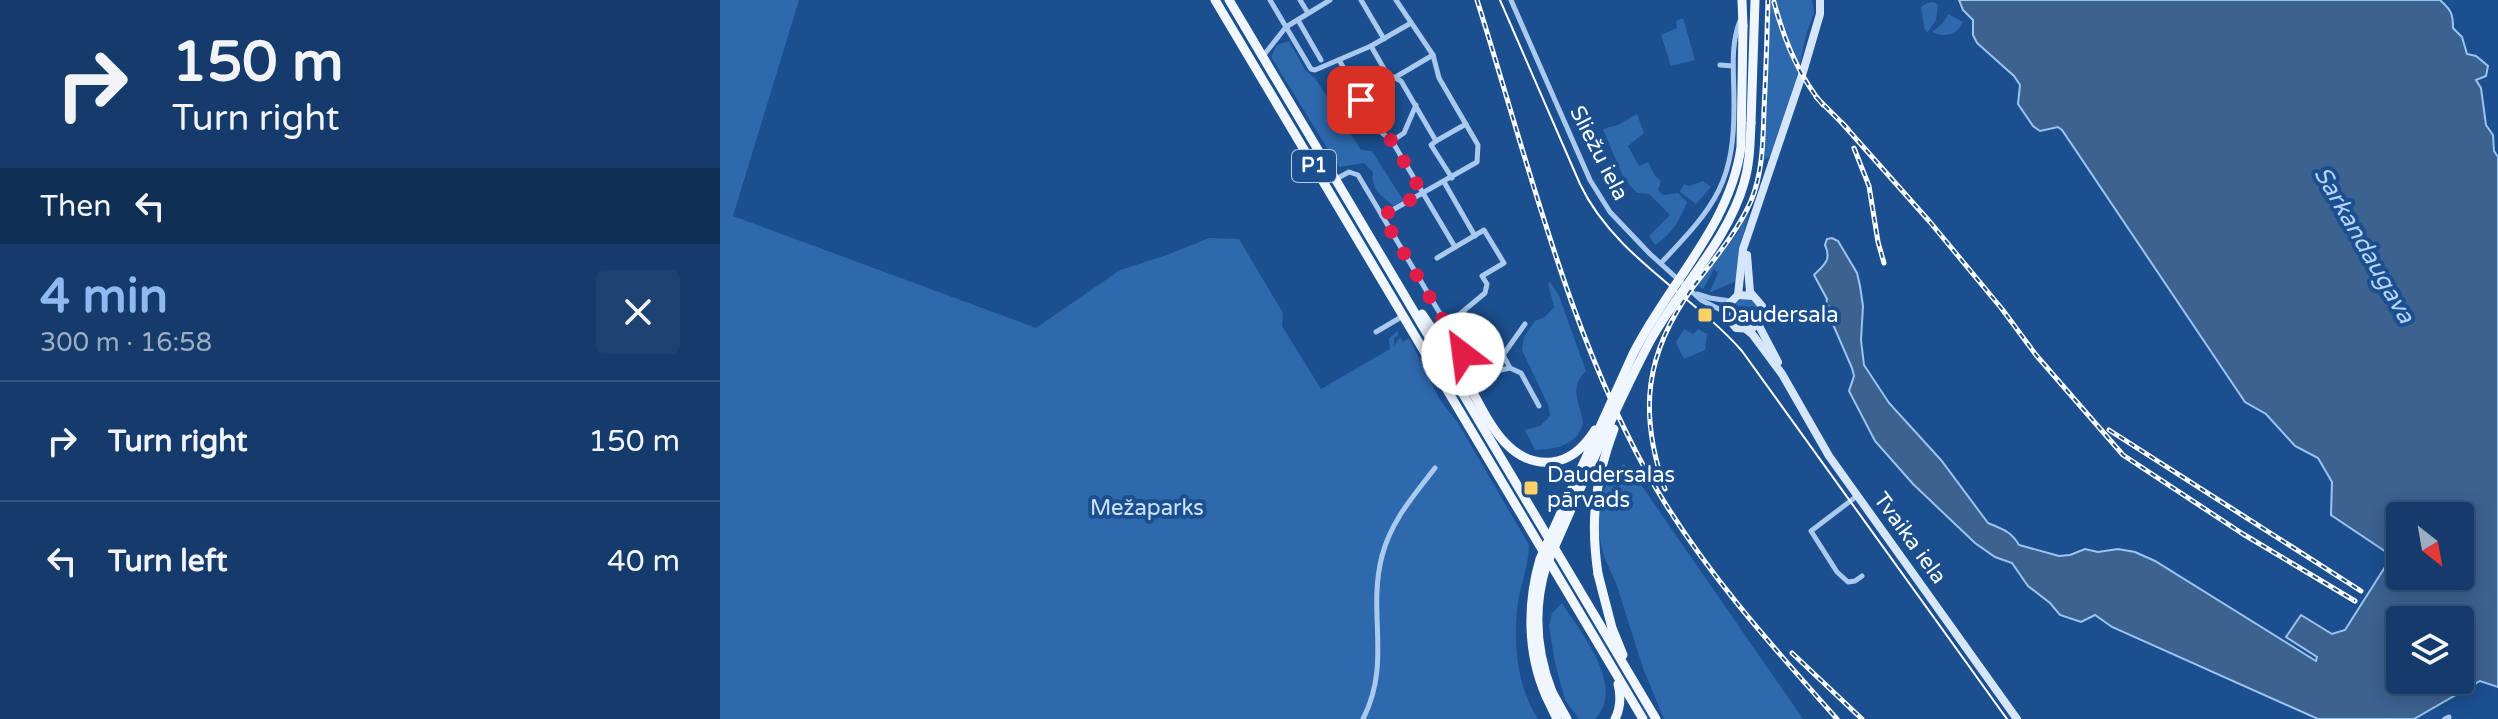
<!DOCTYPE html>
<html lang="en">
<head>
<meta charset="utf-8">
<style>
	body { margin:0; font-family:"Varela Round",sans-serif; background:#1d4271; color:#f1f3f6; height:100vh; display:flex; flex-direction:column; font-size:30px; white-space:nowrap }
	* { box-sizing:border-box; margin:0 }
	p { font-size:26px; color:#9dadc1 }
	.icon { flex:none; width:44px; height:44px; fill:none; stroke:currentColor; stroke-width:2; stroke-linecap:round; stroke-linejoin:round }
	.map { position:relative; flex:1; overflow:hidden }
	.side { display:flex; flex-direction:column; background:#143b6b; width:720px }
	.side>* { flex:none }
	.banner { background:#143b6b; color:#f1f3f6; overflow:hidden }
	.needle { width:52px; rotate:149deg }
	.fabs { position:absolute; left:1666px; top:502px; display:grid; gap:16px }
	.fabs a { display:grid; place-items:center; width:88px; height:88px; border-radius:8px; background:#143b6b; box-shadow:0 4px 20px #0003,0 0 0 2px #33557e; font-size:40px }
	.pin { position:absolute; display:grid; place-items:center; width:68px; height:68px; color:#fff; margin:-34px; border-radius:16px; box-shadow:0 4px 12px #0006 }
	.me { position:absolute; width:88px; margin:-44px; rotate:330deg; stroke-linejoin:round; filter:drop-shadow(0 0 6px #0008) }
	.turn { display:flex; align-items:center; gap:28px; height:168px; padding:0 40px; font-size:36px }
	.turn .icon { width:104px; height:104px; stroke-width:2.5 }
	.turn b { display:block; font-size:56px; line-height:68px }
	.then { display:flex; align-items:center; height:76px; padding:0 40px; background:#0003; gap:16px; font-size:30px }
	.round { display:grid; place-items:center; flex:none; width:84px; height:84px; border-radius:8px; background:#1d4271 }
	.headline { display:flex; align-items:center; justify-content:space-between; height:136px; padding:0 40px }
	h1 { font-size:48px; font-weight:700; line-height:60px; color:#90b9f0 }
	ul { padding:0; list-style:none }
	li { display:flex; align-items:center; gap:24px; height:120px; padding:0 40px; border-top:2px solid #33557e }
	li div { flex:1 }
	li b { display:block; font-size:30px }
	li em { font-style:normal }
	main { display:flex; flex:1; min-height:0 }
	.map>svg:first-child { display:block }
	.green { fill:#2e69ad }
	.water { fill:#3c6290; stroke:#9cc4f0; stroke-width:2; fill-rule:evenodd }
	.lines { fill:none; stroke-linecap:round; stroke-linejoin:round }
	.street { stroke:#a9c9ee; stroke-width:5 }
	.secondary { stroke:#d6e6fa; stroke-width:8 }
	.primary { stroke:#f0f6ff; stroke-width:9 }
	.tram { stroke:#fff; stroke-width:2 }
	.rail-casing { stroke:#fff; stroke-width:5 }
	.rail { stroke:#1b4f8f; stroke-width:2; stroke-dasharray:6; stroke-linecap:butt }
	.primary-bridge { stroke:#f0f6ff; stroke-width:9 }
	.route { stroke:#e11d48; stroke-width:14; stroke-dasharray:0 25.2 }
	.poi-dot { fill:#ffd166; stroke:#1b4f8f; stroke-width:3 }
	.labels { text-anchor:middle; dominant-baseline:central; stroke-width:8; stroke-linejoin:round; paint-order:stroke }
	.shield { fill:#1b4f8f; stroke:#bbcadd; stroke-width:2 }
	.shield-label { font-size:20px; font-weight:bold; fill:#fff }
	.street-label { font-size:22px; fill:#fff; stroke:#1b4f8f }
	.poi-label { font-size:22px; fill:#fff; stroke:#1b4f8f; text-anchor:start }
	.park-label { font-size:22px; fill:#cfe3fa; stroke:#1b4f8f }
	.water-label { font-size:24px; font-style:italic; fill:#b5d3f5; stroke:#1b4f8f }
</style>
</head>
<body>
<main>
<section class="side">
<div class="banner">
<div class="turn"><svg class="icon" aria-label="right" viewBox="0 0 24 24"><path d="M7 20v-9h11M14 6l5 5-5 5"/></svg><div><b>150 m</b>Turn right</div></div>
<div class="then">Then<svg class="icon" aria-label="left" viewBox="0 0 24 24"><path d="M17 20v-9H6M10 6l-5 5 5 5"/></svg></div>
</div>
<div class="headline"><div><h1>4 min</h1><p>300 m · 16:58</p></div><a class="round"><svg class="icon" aria-label="close" viewBox="0 0 24 24"><path d="M6 6l12 12M18 6L6 18"/></svg></a></div>
<ul>
<li><svg class="icon" aria-label="right" viewBox="0 0 24 24"><path d="M7 20v-9h11M14 6l5 5-5 5"/></svg><div><b>Turn right</b></div><em>150 m</em></li>
<li><svg class="icon" aria-label="left" viewBox="0 0 24 24"><path d="M17 20v-9H6M10 6l-5 5 5 5"/></svg><div><b>Turn left</b></div><em>40 m</em></li>
</ul>
</section>
<div class="map">
<svg width="1778" height="719" viewBox="0 0 1778 719">
	<rect width="100%" height="100%" fill="#1b4f8f"/>
	<g class="green">
		<path d="M0 0H79L13 216 316 328 400 270 447 255 489 238 519 239 563 313 562 326 601 389 670 349 669 339 677 331 679 335 674 338V346L680 337 683 342 689 338 720 400 738 423 809 545C809 564 801 583 798 602 793 641 796 685 818 719H0Z"/>
		<path d="M1056 0H1092L1094 13 1086 35 1080 64H1078L1062 24Z"/>
		<path d="M1052 1 1059 29 1078 73 1050 156 1044 160 1050 2Z"/>
		<path d="M1214 2 1218 5 1216 20 1207 33 1204 27 1201 7 1207 3Z"/>
		<path d="M1228 14 1243 22C1238 35 1223 38 1212 32L1223 23Z"/>
		<path d="M963 18 975 60 951 66 941 35 957 28 956 21Z"/>
		<path d="M569 41 585 70 595 78 641 150 652 151 683 200 674 206C661 196 651 190 653 172L644 163 619 167 551 57 557 45Z"/>
		<path d="M917 114 924 133 908 146 919 166 928 162 935 176 941 181 938 190 943 195 958 193 967 202C960 220 952 234 935 245L929 236 950 215 929 194 917 193 904 179 883 129 898 125Z"/>
		<path d="M983 181 991 187 976 204 960 192 964 184 969 186Z"/>
		<path d="M1031 206 1019 249 1016 281 989 293 998 273 994 269 983 289 977 285 1018 232Z"/>
		<path d="M830 282 839 296 866 371C848 388 860 402 863 423 857 446 836 449 815 450L805 430 820 426 830 416 828 405 802 350 804 337 815 321 825 317 834 307 828 283Z"/>
		<circle cx="1025" cy="312" r="13"/>
		<path d="M964 329 973 334 978 329 987 334 985 350 964 359 956 342Z"/>
		<path d="M904 464 917 479 1083 719H944L923 668 896 583 884 557 878 529 879 500 892 473Z"/>
		<path d="M842 603C860 632 907 687 875 719H859L845 700 835 663 829 626 832 613Z"/>
	</g>
	<path class="water" d="M1239 0H1720C1731 10 1733 13 1733 28L1742 37 1747 54 1756 56 1768 66 1766 76 1756 80 1761 88 1766 125 1773 135 1774 151 1778 157V687L1760 681 1694 719H1598L1392 627 1375 615 1361 622 1340 615 1330 603 1308 586 1292 563 1275 557 1255 543 1193 484 1155 441 1129 391 1134 376 1132 368 1108 313 1110 307 1106 305 1107 299 1094 275C1104 265 1112 260 1105 245L1107 239 1112 238 1118 241 1137 273 1140 286 1143 306 1141 340 1144 365 1169 403 1221 460 1268 523C1282 529 1291 531 1299 545L1339 556 1350 555 1365 549 1378 552 1398 549 1415 552 1435 561 1596 661 1597 657 1566 637 1581 615 1612 634 1625 630 1672 556 1611 515 1612 482 1598 458 1575 446 1546 414 1525 402 1342 130 1338 127 1320 131 1313 126 1298 104 1300 85 1294 76 1257 43 1253 35V20L1243 10ZM1680 516H1740V576H1680ZM1680 620H1740V680H1680Z"/>
	<g class="lines">
		<g class="street">
			<path d="M550 0 591 69 595 70 651 46 691 23"/>
			<path d="M580 0 588 13"/>
			<path d="M641 0 664 39"/>
			<path d="M791 0 870 180 890 212 930 254 981 300 1007 313"/>
			<path d="M578 20 601 60"/>
			<path d="M651 46 667 74 681 81 716 141 711 145 732 178"/>
			<path d="M543 56 566 27 610 0"/>
			<path d="M619 60 661 132 672 141 735 247"/>
			<path d="M1000 65 1013 66"/>
			<path d="M674 78 713 55"/>
			<path d="M672 141 684 133 696 105"/>
			<path d="M716 141 746 124"/>
			<path d="M616 179 629 172 638 175 754 371 762 374 790 368 783 355 805 324"/>
			<path d="M724 182 755 236"/>
			<path d="M662 216 757 162 758 145 719 78 713 55 676 0"/>
			<path d="M717 258 764 230 784 263 762 276 767 284 765 293 741 313"/>
			<path d="M941 263C996 205 1015 183 1014 100 1014 74 1010 45 1020 21"/>
			<path d="M977 294 990 298 1010 301"/>
			<path d="M656 332 683 316"/>
			<path d="M790 368 801 373 819 406"/>
			<path d="M1137 496 1091 531 1117 572 1128 582 1135 581 1142 576"/>
			<path d="M643 719C672 662 647 614 662 556 671 521 694 495 715 468"/>
			<path d="M1725 719 1729 717"/>
		</g>
		<g class="secondary">
			<path d="M1027 255 1030 292 1042 306V317L1032 329 1016 328 1008 318 1009 304 1018 295 1033 296"/>
			<path d="M1018 295 1023 249 1083 72 1100 14V0"/>
			<path d="M1038 324 1058 362"/>
			<path d="M1027 330 1033 335 1062 374 1109 456 1297 719"/>
		</g>
		<g class="primary">
			<path d="M495 0 923 719"/>
			<path d="M509 0 936 719"/>
			<path d="M1022 0 1023 26"/>
			<path d="M1031 123 1035 0"/>
			<path d="M702 314C716 335 731 355 744 376 764 410 784 467 832 462 851 460 865 446 875 430"/>
			<path d="M878 574 892 628 903 655"/>
			<path d="M832 692 847 719"/>
			<path d="M826 696 837 719"/>
			<path d="M895 719C901 707 901 696 898 684"/>
		</g>
		<path class="tram" d="M780 0 860 184C894 256 972 294 1022 351L1287 719"/>
		<defs>
			<g id="rail">
				<path d="M757 0C809 164 850 341 937 490 987 574 1052 646 1117 719"/>
				<path d="M1054 2C1064 40 1078 75 1103 105"/>
				<path d="M1096 97 1128 129"/>
				<path d="M1122 123 1210 222 1282 309 1316 355 1403 455 1523 534 1635 601"/>
				<path d="M1134 148 1149 186 1158 242 1164 263"/>
				<path d="M1389 430 1641 591"/>
				<path d="M945 489C918 412 925 353 973 287 994 259 1016 234 1031 201 1043 172 1043 140 1044 110 1046 73 1047 37 1048 0"/>
				<path d="M1072 653 1142 719"/>
			</g>
		</defs>
		<use href="#rail" class="rail-casing"/>
		<use href="#rail" class="rail"/>
		<g class="primary-bridge">
			<path d="M878 574C870 520 875 480 894 429"/>
			<path d="M832 692C816 651 813 609 826 566 859 492 891 416 928 345 957 290 1007 243 1024 183 1030 163 1030 143 1031 123"/>
			<path d="M826 696C807 653 807 603 820 559L913 354C948 284 1010 226 1021 147L1023 26"/>
		</g>
	</g>
	<g class="lines">
		<path class="route" d="M641 100 661 132 672 141 702 193 662 216 743 354"/>
	</g>
	<g class="poi-dot">
		<rect x="977" y="307" width="16" height="16" rx="4"/>
		<rect x="803" y="480" width="16" height="16" rx="4"/>
	</g>
	<g class="labels">
		<rect class="shield" x="572" y="150" width="44" height="32" rx="6"/>
		<g class="shield-label">
			<text x="594" y="166">P1</text>
		</g>
		<g class="street-label">
			<text transform="translate(879 153) rotate(63)">Sliežu iela</text>
			<text transform="translate(1190 538) rotate(54)">Tvaika iela</text>
		</g>
		<g class="poi-label">
			<text x="1001" y="315">Daudersala</text>
			<text x="827" y="475">Daudersalas<tspan x="827" dy="25">pārvads</tspan></text>
		</g>
		<g class="park-label">
			<text x="427" y="508">Mežaparks</text>
		</g>
		<g class="water-label">
			<text transform="translate(1644 245) rotate(60)">Sarkandaugava</text>
		</g>
	</g>
</svg>
<div class="fabs">
<a><svg class="needle" viewBox="-14 -14 28 28"><path d="M0-13l5 13h-10z" fill="#e53935"/><path d="M0 13l5-13h-10z" fill="#9dadc1"/></svg></a>
<a><svg class="icon" aria-label="layers" viewBox="0 0 24 24"><path d="M12 4l9 5-9 5-9-5zM3 14l9 5 9-5"/></svg></a>
</div>
<div class="pin" style="left:641px;top:100px;background:#d93025"><svg class="icon" aria-label="arrive" viewBox="0 0 24 24"><path d="M6 21V4h12l-3 4 3 4H6"/></svg></div>
<svg class="me" style="left:743px;top:354px" viewBox="-20 -20 40 40"><circle r="19" fill="#fff"/><path d="M0-13L10 11 0 6-10 11z" fill="#e11d48"/></svg>
</div>
</main>
</body>
</html>
